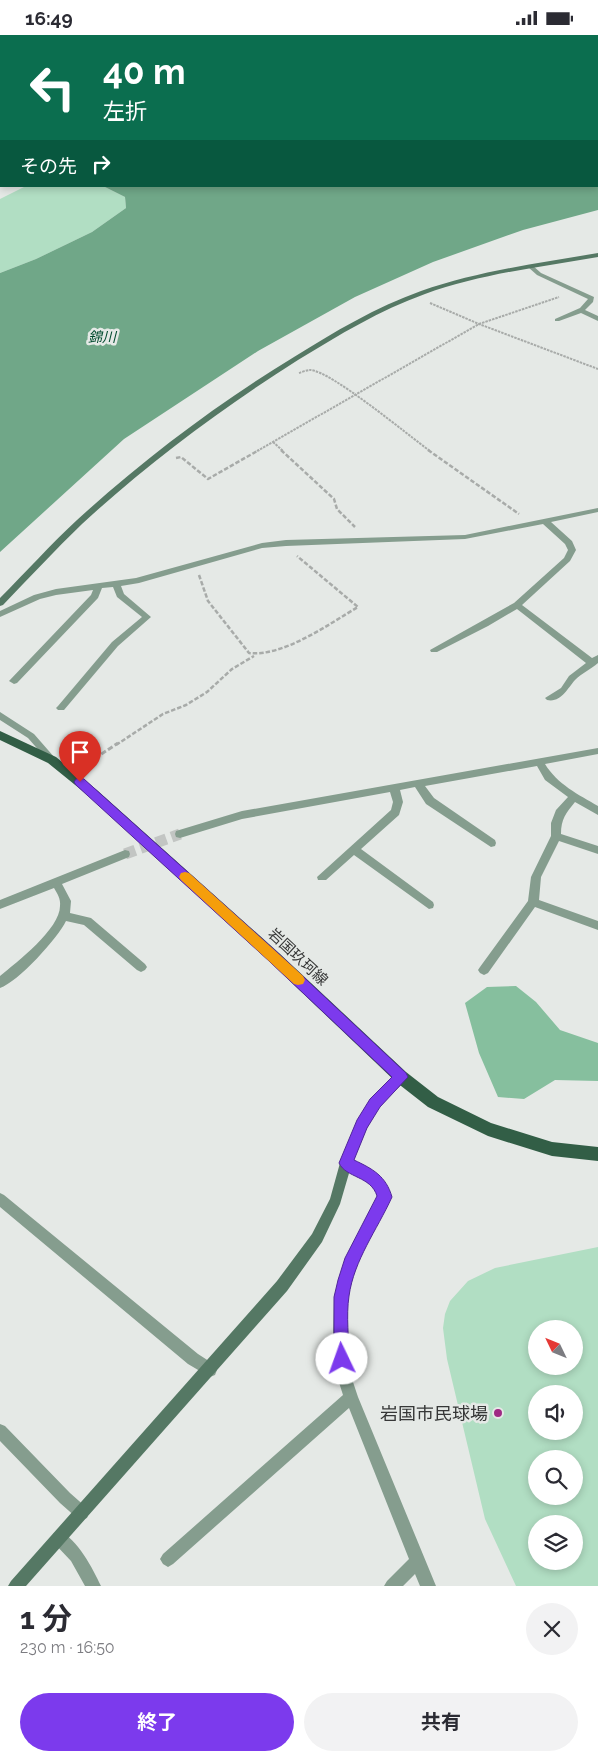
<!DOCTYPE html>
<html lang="ja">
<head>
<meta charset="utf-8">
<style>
	body { margin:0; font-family:Raleway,"Noto Sans JP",sans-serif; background:#f2f2f3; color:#2b2b33; height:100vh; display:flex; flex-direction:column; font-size:19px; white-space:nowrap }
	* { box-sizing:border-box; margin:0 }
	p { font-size:16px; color:#7c7c81 }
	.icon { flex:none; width:28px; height:28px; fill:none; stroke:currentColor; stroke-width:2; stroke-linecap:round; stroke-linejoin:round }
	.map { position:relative; height:1551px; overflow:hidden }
	.side { display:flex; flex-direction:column; background:#fff; flex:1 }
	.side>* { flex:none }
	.banner { position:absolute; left:0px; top:0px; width:599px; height:152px; box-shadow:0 2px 8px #0003; background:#0b6e4f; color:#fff; overflow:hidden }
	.needle { width:32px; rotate:313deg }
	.buttons { position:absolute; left:528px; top:1285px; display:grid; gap:10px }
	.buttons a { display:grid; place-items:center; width:55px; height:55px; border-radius:50%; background:#fff; box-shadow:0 2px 8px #0003; font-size:25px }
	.pin { position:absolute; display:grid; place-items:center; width:42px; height:42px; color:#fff; margin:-51px -21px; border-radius:50% 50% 50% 0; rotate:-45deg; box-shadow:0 0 5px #0007 }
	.pin .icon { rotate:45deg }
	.me { position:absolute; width:55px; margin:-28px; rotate:357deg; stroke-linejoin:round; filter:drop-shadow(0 0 4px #0008) }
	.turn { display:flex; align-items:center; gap:18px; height:105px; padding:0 20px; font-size:22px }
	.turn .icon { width:65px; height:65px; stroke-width:2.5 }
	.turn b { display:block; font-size:35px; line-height:42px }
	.then { display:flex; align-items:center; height:48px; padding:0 20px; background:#0003; gap:10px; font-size:19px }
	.round { display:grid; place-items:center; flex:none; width:52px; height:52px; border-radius:26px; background:#f2f2f3 }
	.headline { display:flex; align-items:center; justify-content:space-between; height:85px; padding:0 20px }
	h1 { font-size:30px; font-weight:700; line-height:38px }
	.cta { display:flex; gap:10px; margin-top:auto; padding:10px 20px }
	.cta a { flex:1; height:58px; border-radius:30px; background:#7c3aed; color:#fff; font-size:20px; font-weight:700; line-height:58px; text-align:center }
	.cta a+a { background:#f2f2f3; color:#2b2b33 }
	.status { display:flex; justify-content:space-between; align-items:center; height:35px; padding:0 25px; background:#fff; direction:ltr }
	.status svg { height:14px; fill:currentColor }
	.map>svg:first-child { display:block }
	.green { fill:#b1dec3; fill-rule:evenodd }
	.forest { fill:#86bf9e }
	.water { fill:#70a788 }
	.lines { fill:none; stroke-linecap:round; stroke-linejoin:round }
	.street-tunnel { stroke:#c2c5c3; stroke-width:11; stroke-dasharray:11 5.5; stroke-linecap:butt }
	.path-far2 { stroke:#a8aba9; stroke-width:2; stroke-dasharray:2.5 1; stroke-linecap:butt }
	.path-far1 { stroke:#a8aba9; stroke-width:2.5; stroke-dasharray:4.5 2; stroke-linecap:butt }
	.path { stroke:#a8aba9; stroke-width:3; stroke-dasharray:5.5 2.5; stroke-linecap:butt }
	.street { fill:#859d8e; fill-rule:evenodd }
	.secondary { fill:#557864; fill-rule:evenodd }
	.primary { fill:#325e46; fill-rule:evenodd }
	.route { fill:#7c3aed; stroke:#51269a }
	.slow { fill:#f59e0b }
	.poi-dot { fill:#9f2a84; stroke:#e5e9e6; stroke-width:2 }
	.labels { text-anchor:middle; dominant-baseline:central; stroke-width:5; stroke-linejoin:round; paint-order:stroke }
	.far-water-label { font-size:14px; font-style:italic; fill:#014b2e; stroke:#e5e9e6 }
	.street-label { font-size:15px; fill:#363737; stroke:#e5e9e6 }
	.near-poi-label { font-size:18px; fill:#363737; stroke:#e5e9e6; text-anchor:end }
</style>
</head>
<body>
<div class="status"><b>16:49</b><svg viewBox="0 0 49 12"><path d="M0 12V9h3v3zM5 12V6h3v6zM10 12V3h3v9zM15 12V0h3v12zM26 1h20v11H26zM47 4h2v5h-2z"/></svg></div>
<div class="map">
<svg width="598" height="1551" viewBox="0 0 598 1551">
	<rect width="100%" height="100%" fill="#e5e9e6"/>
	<g class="green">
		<path d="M26 151H103L125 162 126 173 92 197 36 224 0 238V164Z"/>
		<path d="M598 1212V1551H516L485 1484 447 1324 443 1293 445 1279 450 1266 468 1246 495 1233ZM536 1294H574V1331H536ZM536 1359H574V1396H536ZM536 1424H574V1461H536ZM536 1489H574V1526H536Z"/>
	</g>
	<path class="forest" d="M516 951 536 967 560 995 598 1008V1046L555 1045 524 1064 498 1062 479 1018 465 968 487 952Z"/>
	<g class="water">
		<path d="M315 0H516L310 1Z"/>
		<path d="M598 37V175L523 195 433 227 355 262 258 316 124 404 0 517V238L36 224 92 197 126 173 125 162 103 151H598Z"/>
	</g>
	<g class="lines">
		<path class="street-tunnel" d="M125 819 180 799"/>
		<g class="path-far2">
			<path d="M430 268 479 289 598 334"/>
			<path d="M299 338C302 337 307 335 310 335 330 335 409 401 430 416"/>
			<path d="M273 407 283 416"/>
			<path d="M257 416 479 289 559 262"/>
		</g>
		<g class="path-far1">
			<path d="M281 415 334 464 337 474 355 492"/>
			<path d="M428 415 519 479"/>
			<path d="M176 423 181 422 208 444 259 415"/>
			<path d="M199 540 208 566 249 618C283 622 329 589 358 572L297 521"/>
			<path d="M116 710 163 679 186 670 207 657 232 634 254 621"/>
		</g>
		<path class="path" d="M88 728 118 708"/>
		<g class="street">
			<rect x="0" y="5" width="1" height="2"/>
			<path d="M528 230H532L541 238 594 262 593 267 585 275 598 281V286L581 278 559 286H555V284L580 273 588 264 537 240 528 232Z"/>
			<path d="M598 473V477L551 487 572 506 576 515 570 526 522 570 592 623 598 620V628C591 634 582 638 575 645 567 654 561 668 547 665L545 663 561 653 569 641 586 628 517 574 488 591 437 617H431L430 615 514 568 564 523 568 515 565 509 543 489 465 504 286 511 262 513 139 548 121 551 124 559 151 582 118 611 64 675H58L56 673 58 671 112 607 142 582 117 562 113 552 102 553 98 563 17 648 14 649 9 646 91 560 93 555 56 560 40 564 0 582V576L34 560 56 554 136 543 262 508 286 505 465 500Z"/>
			<path d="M0 677 34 699 55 723 57 725 55 727H49L28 703 0 685Z"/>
			<path d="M598 713V719L545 729C557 749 579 760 598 771V780L575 767C566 778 561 784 561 799L598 811V819L559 806 541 842 539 865 598 886V895L535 872 488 938 484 940 480 938 478 935 480 932 528 866 531 842 551 801V788L556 775 568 762 545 745 537 731 425 751 434 763 495 805 496 808 495 811 491 812 426 769 415 752 400 755 403 767 399 780 361 814 433 867 434 870 433 873 429 874 354 820 326 845H318L317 842 391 775 393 767 390 757 242 784 180 803 176 802 175 799 176 796 242 776Z"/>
			<path d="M125 815 129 816 130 819 129 822 62 849 71 866 70 878 91 883 145 929 147 932 145 935 141 937 137 935 84 890 66 886C58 903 18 947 0 953V941C17 927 60 894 60 871 61 864 57 858 54 853L0 874V865Z"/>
			<path d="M346 1122C367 1130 383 1141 391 1162L356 1231 348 1262 347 1295 350 1338 358 1362 436 1551H420L415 1539 403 1551H384L387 1546 409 1524 349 1373 173 1529 168 1532 163 1529 160 1524 163 1519 343 1360 336 1338 333 1295 334 1262 345 1224 379 1162C370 1141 345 1139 340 1128L342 1124Z"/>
			<path d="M0 1158 4 1160 198 1319 215 1330 217 1335 215 1340 210 1342 188 1329 0 1172Z"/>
			<path d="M0 1389 5 1391 70 1458 87 1473 89 1478 87 1483 82 1485 77 1483 60 1468 0 1406Z"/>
			<path d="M59 1496C77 1503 93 1534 101 1551H85L71 1526 54 1508 52 1503 54 1498Z"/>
		</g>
		<g class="secondary">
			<rect x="0" y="12" width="1" height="2"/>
			<path d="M598 218V222C540 232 480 239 425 259 380 275 339 300 298 325 222 373 148 428 82 489 55 515 29 543 3 570L0 571V563C26 537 50 510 77 485 144 424 217 369 294 322 334 297 376 272 421 256 478 236 539 228 598 218Z"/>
			<path d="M401 1037 405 1038 407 1042 405 1046 379 1072 367 1093 352 1128 340 1169 322 1207 287 1256 26 1551H8L11 1546 277 1246 312 1199 330 1164 340 1128 358 1086 371 1064 397 1038Z"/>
		</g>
		<path class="primary" d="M0 696 56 722 98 756 279 918 406 1037 438 1062 491 1088 552 1107 598 1112V1126L552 1121 488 1101 428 1072 396 1047 269 926 90 762 48 728 0 705Z"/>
	</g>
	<path class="route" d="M80 743 84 744 278 918 406 1038 408 1042 380 1072 367 1093 354 1125C373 1134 386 1141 392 1162 377 1195 354 1225 349 1261 346 1281 349 1304 349 1324L347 1329 342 1332 336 1329 334 1324V1262L338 1245 345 1223 377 1161C371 1141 346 1143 339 1128L357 1085 370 1064 392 1042 269 926 76 750 74 747 76 744Z"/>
	<path class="slow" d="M185 837 189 838 303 941 305 945 303 949 298 950 294 949 181 845 179 842 181 838Z"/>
	<circle class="poi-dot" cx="498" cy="1378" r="5"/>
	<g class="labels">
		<g class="far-water-label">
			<text x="102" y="302">錦川</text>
		</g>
		<g class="street-label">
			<text transform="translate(298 922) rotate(43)">岩国玖珂線</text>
		</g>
		<g class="near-poi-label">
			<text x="488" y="1378">岩国市民球場</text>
		</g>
	</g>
</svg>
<div class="buttons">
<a><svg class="needle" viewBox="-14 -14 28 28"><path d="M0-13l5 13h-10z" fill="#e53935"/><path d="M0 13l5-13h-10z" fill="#7c7c81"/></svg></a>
<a><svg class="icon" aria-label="sound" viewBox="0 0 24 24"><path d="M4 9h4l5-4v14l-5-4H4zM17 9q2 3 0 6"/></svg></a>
<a><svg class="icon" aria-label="search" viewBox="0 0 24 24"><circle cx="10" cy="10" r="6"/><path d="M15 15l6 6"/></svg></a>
<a><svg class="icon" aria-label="layers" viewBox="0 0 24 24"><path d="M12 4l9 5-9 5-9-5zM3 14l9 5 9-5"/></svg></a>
</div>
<div class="pin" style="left:80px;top:747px;background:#d93025"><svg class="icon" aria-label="arrive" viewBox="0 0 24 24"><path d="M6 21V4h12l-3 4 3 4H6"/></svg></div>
<svg class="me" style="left:342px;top:1324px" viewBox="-20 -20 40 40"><circle r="19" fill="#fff"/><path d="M0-13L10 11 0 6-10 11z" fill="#7c3aed"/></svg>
<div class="banner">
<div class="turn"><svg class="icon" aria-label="left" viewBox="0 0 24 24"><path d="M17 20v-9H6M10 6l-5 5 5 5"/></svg><div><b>40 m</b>左折</div></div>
<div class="then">その先<svg class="icon" aria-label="right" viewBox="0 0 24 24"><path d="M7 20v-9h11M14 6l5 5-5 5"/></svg></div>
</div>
</div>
<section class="side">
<div class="headline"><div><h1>1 分</h1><p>230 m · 16:50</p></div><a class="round"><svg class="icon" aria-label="close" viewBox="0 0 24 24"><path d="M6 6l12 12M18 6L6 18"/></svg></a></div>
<div class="cta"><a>終了</a><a>共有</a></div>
</section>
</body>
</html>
